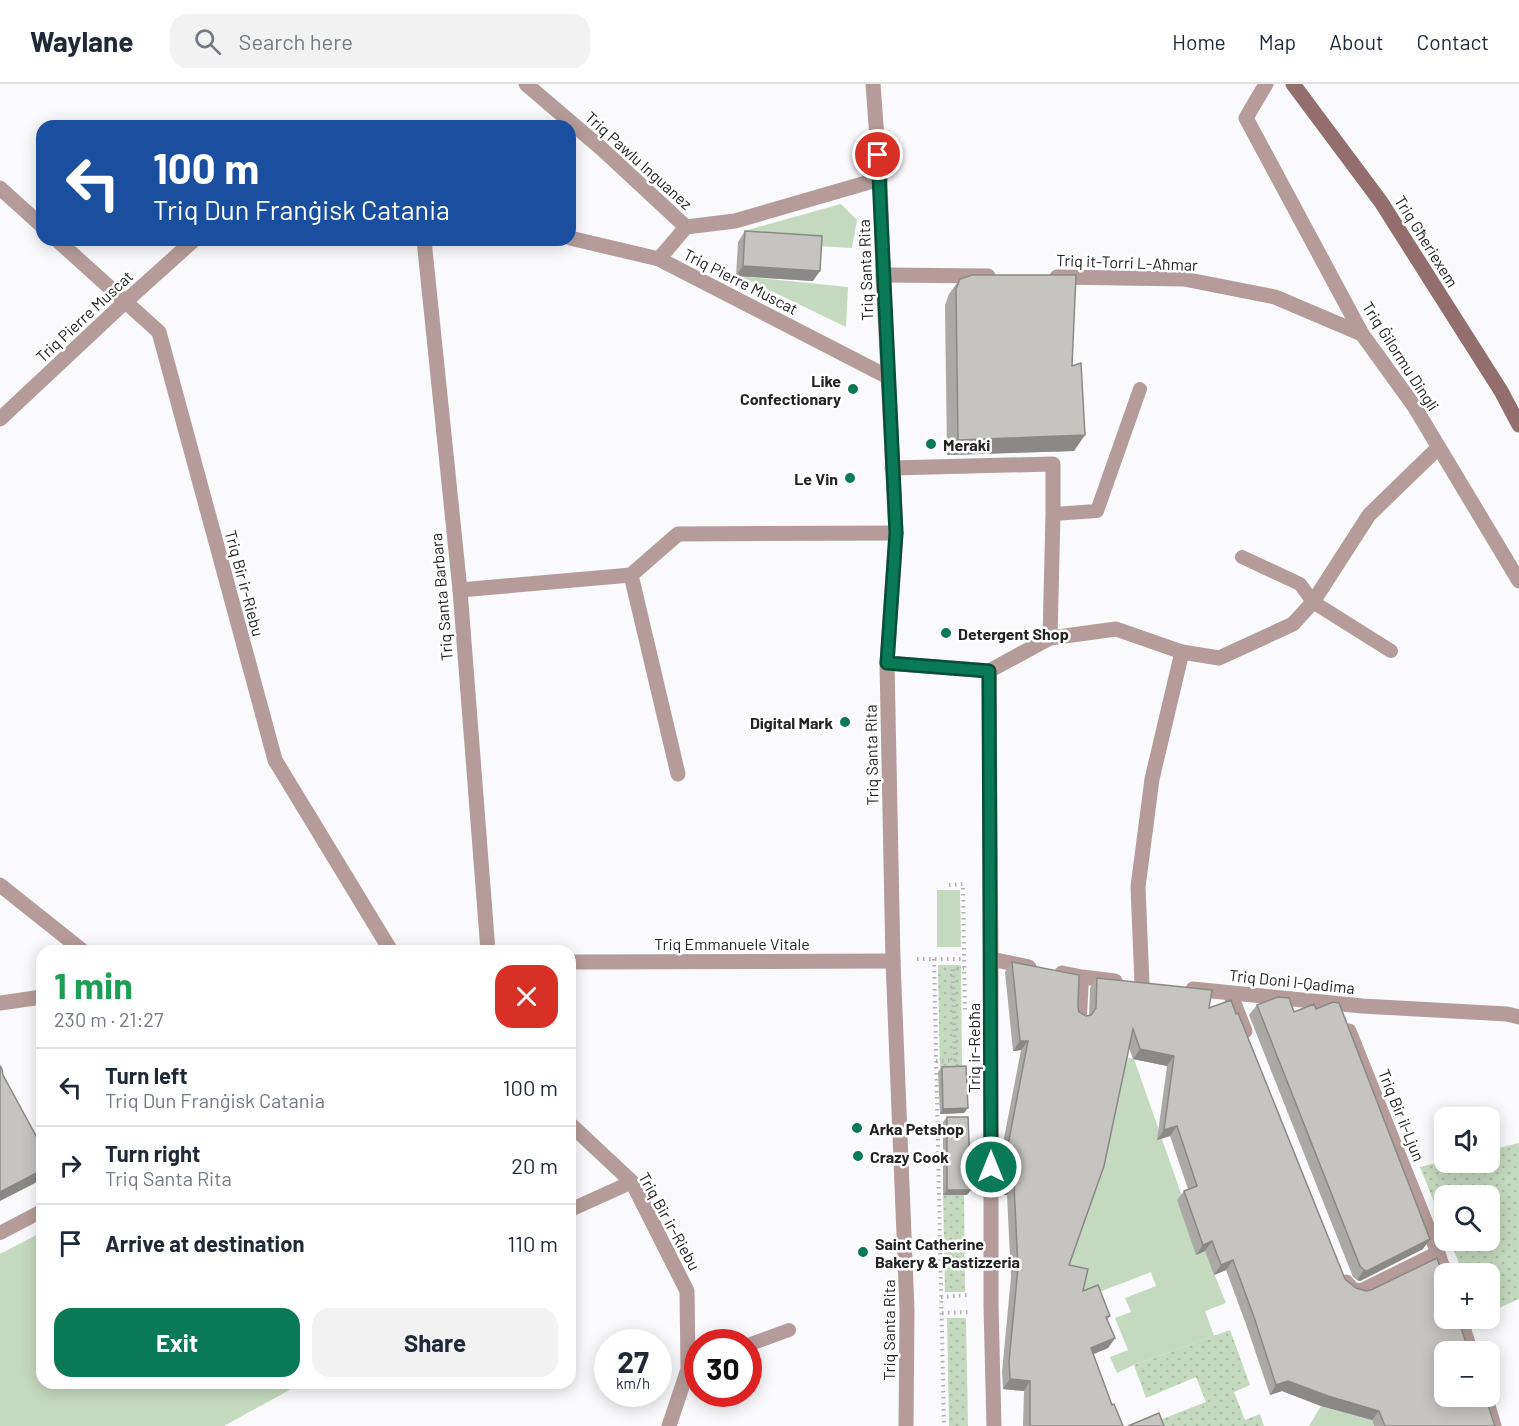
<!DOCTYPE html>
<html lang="en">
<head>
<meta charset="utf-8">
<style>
	body { margin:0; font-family:Barlow,sans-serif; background:#f2f2f3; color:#1f2937; height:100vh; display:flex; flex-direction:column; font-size:22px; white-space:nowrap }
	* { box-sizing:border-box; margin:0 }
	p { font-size:20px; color:#747a83 }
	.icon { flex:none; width:33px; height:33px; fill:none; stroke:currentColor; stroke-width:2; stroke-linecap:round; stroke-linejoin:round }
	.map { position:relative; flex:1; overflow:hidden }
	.sheet { position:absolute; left:36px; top:861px; width:540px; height:444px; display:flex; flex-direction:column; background:#fff; border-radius:18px; box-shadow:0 3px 15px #0003 }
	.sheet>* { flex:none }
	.top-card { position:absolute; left:36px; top:36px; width:540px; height:126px; border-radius:18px; box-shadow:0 3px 15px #0003; background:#1a4fa0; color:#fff; overflow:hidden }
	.buttons { position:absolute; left:1434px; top:1023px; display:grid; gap:12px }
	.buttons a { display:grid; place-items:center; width:66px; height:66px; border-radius:12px; background:#fff; box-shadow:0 3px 15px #0003; font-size:30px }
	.speed { position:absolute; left:594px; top:1245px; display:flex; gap:12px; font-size:30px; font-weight:700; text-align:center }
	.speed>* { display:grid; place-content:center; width:78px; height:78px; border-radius:50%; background:#fff; box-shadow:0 3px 15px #0003; line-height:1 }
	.speed small { font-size:15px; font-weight:400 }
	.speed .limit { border:9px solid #d22; background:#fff; color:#111 }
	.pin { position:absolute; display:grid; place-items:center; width:51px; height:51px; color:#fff; margin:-26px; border:3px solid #fff; border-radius:50%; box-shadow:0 2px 6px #0007 }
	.me { position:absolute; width:66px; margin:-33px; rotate:0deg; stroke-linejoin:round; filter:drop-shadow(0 0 4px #0008) }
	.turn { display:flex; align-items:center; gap:21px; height:126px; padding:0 18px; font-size:27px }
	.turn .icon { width:78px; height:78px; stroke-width:2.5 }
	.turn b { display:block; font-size:42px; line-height:51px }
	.round { display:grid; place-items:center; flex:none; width:63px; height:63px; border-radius:18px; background:#f2f2f3 }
	.summary { display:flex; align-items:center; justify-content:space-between; height:102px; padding:0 18px }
	h1 { font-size:36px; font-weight:700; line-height:45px; color:#1e9e55 }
	.cta { display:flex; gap:12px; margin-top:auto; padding:12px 18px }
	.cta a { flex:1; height:69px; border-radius:18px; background:#097a55; color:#fff; font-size:24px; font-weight:700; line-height:69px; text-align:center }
	.cta a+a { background:#f2f2f3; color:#1f2937 }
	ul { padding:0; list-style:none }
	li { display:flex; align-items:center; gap:18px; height:78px; padding:0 18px; border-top:2px solid #e0e1e3 }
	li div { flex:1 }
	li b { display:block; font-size:22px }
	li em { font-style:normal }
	header { display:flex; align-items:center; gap:36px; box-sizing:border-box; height:84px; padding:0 30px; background:#fff; border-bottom:2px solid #e0e1e3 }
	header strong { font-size:28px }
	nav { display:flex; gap:33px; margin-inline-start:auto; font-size:21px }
	.search { width:420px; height:54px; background:#f2f2f3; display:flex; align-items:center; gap:15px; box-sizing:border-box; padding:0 21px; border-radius:18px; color:#747a83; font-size:22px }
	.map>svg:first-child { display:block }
	.grass { fill:#c4dabe }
	.garden { fill:url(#garden-dots) }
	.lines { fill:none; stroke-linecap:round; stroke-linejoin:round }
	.path { stroke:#b1b0b2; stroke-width:4; stroke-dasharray:1.5 4.5; stroke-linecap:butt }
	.service { stroke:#b59c9a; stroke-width:14 }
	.minor { stroke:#b59c9a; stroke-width:15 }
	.tertiary { stroke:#b59c9a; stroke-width:15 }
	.secondary { stroke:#926f6d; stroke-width:15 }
	.wall { fill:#aaa9a6 }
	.shaded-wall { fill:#8b8987 }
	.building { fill:#c6c4c1; stroke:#8b8987; stroke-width:1.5 }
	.route-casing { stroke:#064f37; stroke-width:15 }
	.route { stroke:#097a55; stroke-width:10 }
	.poi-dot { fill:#097a55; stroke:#fff; stroke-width:2 }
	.labels { text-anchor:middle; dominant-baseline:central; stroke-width:5; stroke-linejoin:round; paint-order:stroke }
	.street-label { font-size:16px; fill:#232324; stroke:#fff }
	.poi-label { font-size:16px; font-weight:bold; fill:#232324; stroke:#fff; text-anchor:start }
</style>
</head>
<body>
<header>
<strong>Waylane</strong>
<div class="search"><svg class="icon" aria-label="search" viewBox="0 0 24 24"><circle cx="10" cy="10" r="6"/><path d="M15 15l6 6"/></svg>Search here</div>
<nav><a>Home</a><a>Map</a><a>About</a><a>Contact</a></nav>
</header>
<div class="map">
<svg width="1519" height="1342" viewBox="0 0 1519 1342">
	<defs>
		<pattern id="garden-dots" width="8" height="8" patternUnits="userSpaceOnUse" patternTransform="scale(1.5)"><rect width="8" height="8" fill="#c4dabe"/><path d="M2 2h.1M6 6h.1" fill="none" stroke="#a8bba3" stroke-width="1.8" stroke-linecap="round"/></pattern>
	</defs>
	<rect width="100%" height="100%" fill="#faf9fc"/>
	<g class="grass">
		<path d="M841 120 857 136 852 164 743 158 744 147Z"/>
		<path d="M740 192 848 203 846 243Z"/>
		<path d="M937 806H960L961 863H937Z"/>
		<path d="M1121 973 1134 975 1183 1115 1196 1170 1205 1167 1226 1219 1205 1227 1214 1252 1134 1281 1117 1289 1110 1273 1128 1266 1115 1234 1131 1228 1125 1214 1156 1202 1151 1188 1076 1217 1057 1190Z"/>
		<path d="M42 1148V1299H302L224 1342H0V1170Z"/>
		<path d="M1321 1322 1372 1336 1374 1342H1309Z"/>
	</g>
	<g class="garden">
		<path d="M938 881H961L962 987 940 988Z"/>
		<path d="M1519 1059V1215L1490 1228V1190L1463 1189 1450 1157 1490 1156V1112H1444V1143L1420 1083 1444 1077V1078H1490V1066Z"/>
		<path d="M943 1111H964L965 1208H945Z"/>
		<path d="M947 1234H966L968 1342H949Z"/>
		<path d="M1230 1246 1250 1301 1234 1308 1245 1336 1260 1330 1264 1342H1153L1152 1339 1206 1318 1196 1293 1146 1314 1134 1281Z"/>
	</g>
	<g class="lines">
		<g class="path">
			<path d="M949 801 963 800 965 930"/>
			<path d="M917 875H964"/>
			<path d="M934 875 944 1342"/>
			<path d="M936 977 955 976 953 885 964 884"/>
			<path d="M941 1213 968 1211"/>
			<path d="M942 1229 969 1228"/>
		</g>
		<g class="service">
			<path d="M1053 430 1097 427 1140 305"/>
			<path d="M1242 473 1300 500 1313 518 1391 567"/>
			<path d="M1080 933 1082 893"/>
			<path d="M570 1126 632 1098"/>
			<path d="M0 1149 42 1127"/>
			<path d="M748 1261 789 1246"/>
		</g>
		<g class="minor">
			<path d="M526 0 602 65 686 143 735 137 880 95"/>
			<path d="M1266 0 1246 34 1362 250 1414 322 1519 497"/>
			<path d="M0 104 42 142"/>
			<path d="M570 154 659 175 888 293"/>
			<path d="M57 156 159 248 275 676 391 867"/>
			<path d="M424 156 460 506 488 867"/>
			<path d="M659 175 686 143"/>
			<path d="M883 191 988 192"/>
			<path d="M1057 193 1184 195 1275 213 1362 250"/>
			<path d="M0 335 125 218 194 156"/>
			<path d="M892 384 1053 380V430L1050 554"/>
			<path d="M631 491 678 690"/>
			<path d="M460 506 631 491 678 450 896 449"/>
			<path d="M887 579 989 587 1050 554 1116 545 1182 568"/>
			<path d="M989 587 991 875V1222L994 1342"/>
			<path d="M0 801 83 867"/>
			<path d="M991 875 1029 883"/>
			<path d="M570 878 893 877"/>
			<path d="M1062 889 1082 893 1115 897"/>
			<path d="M1142 900 1138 803 1152 695 1182 568 1219 574 1293 540 1313 518 1369 431 1438 364"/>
			<path d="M1193 905 1362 922 1507 930 1519 933"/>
			<path d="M1230 909 1245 947"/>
			<path d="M0 919 42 913"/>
			<path d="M1349 947 1438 1169 1445 1190"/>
			<path d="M570 1040 632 1098 687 1207 688 1285 669 1342"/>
			<path d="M1346 1198 1352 1205 1361 1207 1438 1169"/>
			<path d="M1460 1234 1471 1268"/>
			<path d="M1485 1312 1494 1342"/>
		</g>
		<path class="tertiary" d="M873 0 880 95 883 191 896 449 887 579 893 877 907 1226 906 1342"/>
		<path class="secondary" d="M1293 0 1381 118 1501 307 1519 341"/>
	</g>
	<g class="wall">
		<path d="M745 147 813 197 736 192 738 158Z"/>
		<path d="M960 195 1072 282 1074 367 947 371 945 221 949 210Z"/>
		<path d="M1012 878 1078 923 1079 928 1086 932 1089 931 1090 904 1097 894 1209 924 1345 1195 1495 1342H1374L1372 1336 1321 1322 1282 1307 1270 1311 1247 1243 1226 1186 1214 1191 1205 1167 1196 1171 1177 1116 1184 1107 1188 1105 1170 1052 1157 1056 1167 982 1133 975 1129 964 1069 1181 1083 1207 1110 1232 1107 1236 1115 1254 1108 1264 1093 1270 1112 1321 1123 1342H1023L1024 1307 1003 1305 1002 1288 1011 1193 1007 1111H1001V1070L1021 966 1013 967 1005 888Z"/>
		<path d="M1257 921 1294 928 1423 1165 1360 1197 1357 1196 1353 1193 1249 931Z"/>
		<path d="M942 983 964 1029 940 1030 938 988Z"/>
		<path d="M947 1033 967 1111H943V1038Z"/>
	</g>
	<g class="shaded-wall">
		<path d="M743 182 820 187 813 197 736 192Z"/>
		<path d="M1085 351 1074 367 947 371 958 356Z"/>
		<path d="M1020 957H1028L1021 966 1013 967Z"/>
		<path d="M1140 965 1174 972 1167 982 1133 975Z"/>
		<path d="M968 1024 964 1029 940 1030 943 1025Z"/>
		<path d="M1177 1042 1170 1052 1157 1056 1164 1046Z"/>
		<path d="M42 1086V1095L41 1096 0 1117V1108Z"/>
		<path d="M1008 1101H1014L1007 1111H1001Z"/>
		<path d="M947 1106H971L967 1111H943Z"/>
		<path d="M1430 1155 1423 1165 1360 1197 1357 1196 1364 1186Z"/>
		<path d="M1212 1157 1205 1167 1196 1171 1203 1161Z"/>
		<path d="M1233 1176 1226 1186 1214 1191 1221 1181Z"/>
		<path d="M1115 1254 1108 1264 1084 1274 1091 1264Z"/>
		<path d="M1010 1295 1030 1297 1024 1307 1003 1305Z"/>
		<path d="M1288 1297 1379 1327 1372 1336 1321 1322 1282 1307 1270 1311 1276 1301Z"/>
	</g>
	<g class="building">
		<path d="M745 147 822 152 820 187 743 182Z"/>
		<path d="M972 191H1076L1072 282 1081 279 1085 351 958 356 956 205 960 195Z"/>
		<path d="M1012 878 1079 891 1078 923 1079 928 1086 932 1091 931 1096 924 1097 894 1212 906 1209 924 1231 916 1236 930 1238 929 1345 1195 1356 1204 1366 1207 1371 1206 1437 1174 1444 1195V1234H1458L1469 1268H1444V1312H1485L1495 1342H1385L1379 1327 1328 1312 1288 1297 1276 1301 1254 1233 1233 1176 1221 1181 1212 1157 1203 1161 1184 1107 1197 1102 1177 1042 1164 1046 1174 972 1140 965 1133 945 1104 1082 1069 1181 1088 1185 1083 1207 1098 1201 1110 1232 1106 1233 1115 1254 1091 1264 1112 1321 1114 1320 1123 1342H1030V1297L1010 1295 1009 1278 1018 1183 1014 1101H1008V1061L1028 957H1020Z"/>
		<path d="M1278 913 1289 914 1294 928 1314 920 1316 925 1333 918 1339 919 1430 1155 1367 1187 1364 1186 1360 1182 1257 921Z"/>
		<path d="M0 982 2 985 3 991 42 1063V1086L0 1108Z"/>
		<path d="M966 982 968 1024 943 1025 942 983Z"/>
		<path d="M947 1033H968L971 1106H947Z"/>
		<path d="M1159 1329 1164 1342H1128Z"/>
	</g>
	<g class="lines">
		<defs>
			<path id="route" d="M878 71 896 449 887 579 989 587 991 1083"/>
		</defs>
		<use href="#route" class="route-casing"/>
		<use href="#route" class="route"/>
	</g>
	<g class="poi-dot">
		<circle cx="853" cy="305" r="6"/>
		<circle cx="931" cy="360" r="6"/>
		<circle cx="850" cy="394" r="6"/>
		<circle cx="946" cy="549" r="6"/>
		<circle cx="845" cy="638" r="6"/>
		<circle cx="857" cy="1044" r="6"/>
		<circle cx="858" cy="1072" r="6"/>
		<circle cx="863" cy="1168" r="6"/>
	</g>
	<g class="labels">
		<g class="street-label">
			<text transform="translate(639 76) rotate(42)">Triq Pawlu Inguanez</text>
			<text transform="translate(1427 157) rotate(58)">Triq Għeriexem</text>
			<text transform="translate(1127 178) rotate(2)">Triq it-Torri L-Aħmar</text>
			<text transform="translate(865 186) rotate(-92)">Triq Santa Rita</text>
			<text transform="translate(741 197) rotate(27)">Triq Pierre Muscat</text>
			<text transform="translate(84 232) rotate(-43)">Triq Pierre Muscat</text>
			<text transform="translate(1401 272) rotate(57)">Triq Ġilormu Dingli</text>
			<text transform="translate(245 499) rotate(75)">Triq Bir ir-Riebu</text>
			<text transform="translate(441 513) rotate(-95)">Triq Santa Barbara</text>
			<text transform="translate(871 671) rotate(-91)">Triq Santa Rita</text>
			<text x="732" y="859">Triq Emmanuele Vitale</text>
			<text transform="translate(1292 897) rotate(6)">Triq Doni l-Qadima</text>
			<text transform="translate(973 964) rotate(-90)">Triq ir-Rebħa</text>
			<text transform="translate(1402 1031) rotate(68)">Triq Bir il-Ljun</text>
			<text transform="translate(670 1137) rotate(61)">Triq Bir ir-Riebu</text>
			<text transform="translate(888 1246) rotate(-90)">Triq Santa Rita</text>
		</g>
		<g class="poi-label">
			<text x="841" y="296" text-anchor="end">Like<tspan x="841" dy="18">Confectionary</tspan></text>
			<text x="943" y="360">Meraki</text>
			<text x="838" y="394" text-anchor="end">Le Vin</text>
			<text x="958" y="549">Detergent Shop</text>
			<text x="833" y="638" text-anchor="end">Digital Mark</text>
			<text x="869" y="1044">Arka Petshop</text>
			<text x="870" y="1072">Crazy Cook</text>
			<text x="875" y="1159">Saint Catherine<tspan x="875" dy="18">Bakery &amp; Pastizzeria</tspan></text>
		</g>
	</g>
</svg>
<div class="buttons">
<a><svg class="icon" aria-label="sound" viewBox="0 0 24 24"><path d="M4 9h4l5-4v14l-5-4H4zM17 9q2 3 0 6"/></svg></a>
<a><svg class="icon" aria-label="search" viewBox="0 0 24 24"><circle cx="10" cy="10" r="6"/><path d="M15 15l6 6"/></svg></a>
<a>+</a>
<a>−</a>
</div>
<div class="speed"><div>27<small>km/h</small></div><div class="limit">30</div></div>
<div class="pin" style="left:878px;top:71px;background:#d93025"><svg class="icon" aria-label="arrive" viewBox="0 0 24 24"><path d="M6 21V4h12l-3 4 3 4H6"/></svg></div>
<svg class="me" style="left:991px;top:1083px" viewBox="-20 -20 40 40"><circle r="17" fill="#097a55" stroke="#fff" stroke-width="3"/><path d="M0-11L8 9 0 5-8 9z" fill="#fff"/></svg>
<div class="top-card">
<div class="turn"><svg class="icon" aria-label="left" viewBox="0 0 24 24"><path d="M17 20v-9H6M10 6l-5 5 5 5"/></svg><div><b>100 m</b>Triq Dun Franġisk Catania</div></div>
</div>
<section class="sheet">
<div class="summary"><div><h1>1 min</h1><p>230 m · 21:27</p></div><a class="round" style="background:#d93025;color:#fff"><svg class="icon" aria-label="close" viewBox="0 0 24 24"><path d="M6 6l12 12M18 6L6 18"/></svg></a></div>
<ul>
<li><svg class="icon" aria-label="left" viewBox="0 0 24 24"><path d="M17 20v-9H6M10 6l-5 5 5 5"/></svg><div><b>Turn left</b><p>Triq Dun Franġisk Catania</p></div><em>100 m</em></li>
<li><svg class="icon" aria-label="right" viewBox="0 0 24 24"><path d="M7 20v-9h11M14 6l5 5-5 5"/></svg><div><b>Turn right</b><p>Triq Santa Rita</p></div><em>20 m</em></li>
<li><svg class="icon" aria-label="arrive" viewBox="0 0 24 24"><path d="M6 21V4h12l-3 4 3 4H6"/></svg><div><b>Arrive at destination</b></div><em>110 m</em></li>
</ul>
<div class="cta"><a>Exit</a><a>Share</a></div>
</section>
</div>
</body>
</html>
